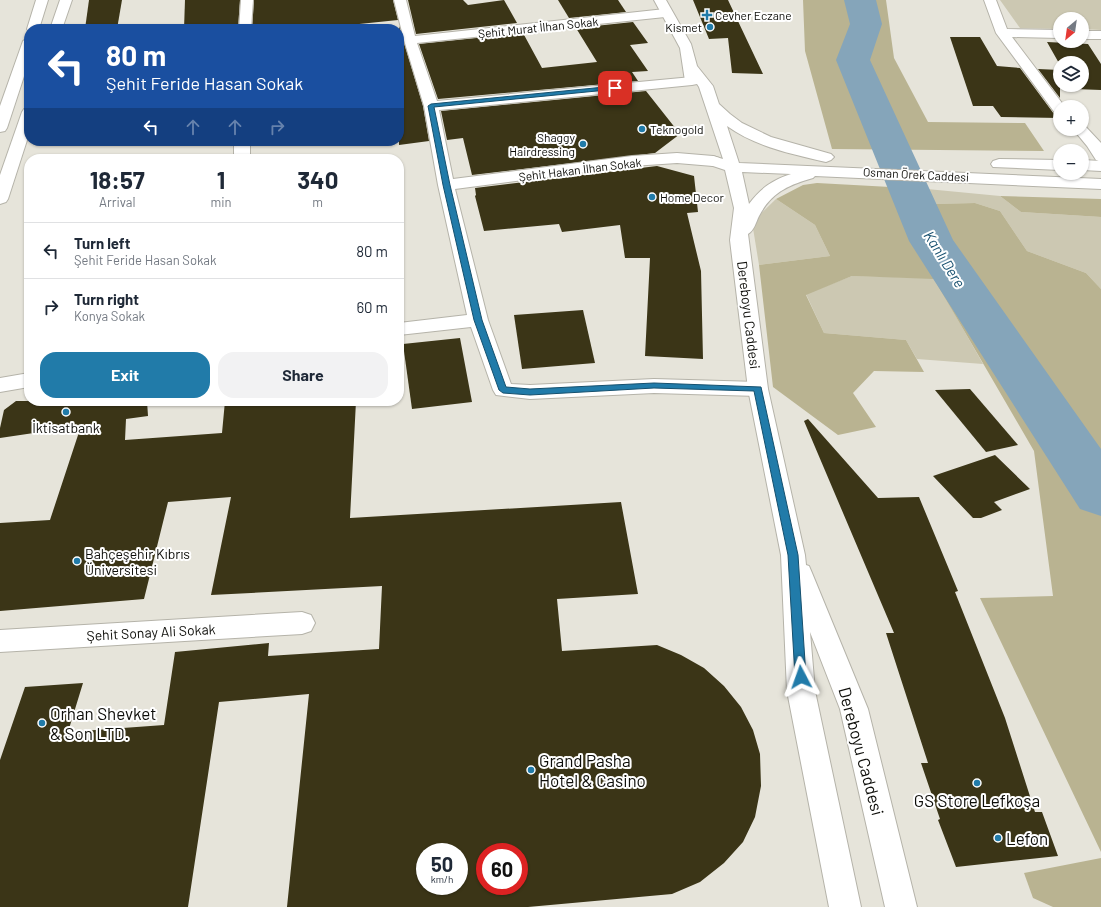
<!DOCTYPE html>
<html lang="en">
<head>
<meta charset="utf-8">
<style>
	body { margin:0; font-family:Barlow,sans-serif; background:#f2f2f3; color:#1f2937; height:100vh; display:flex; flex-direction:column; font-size:15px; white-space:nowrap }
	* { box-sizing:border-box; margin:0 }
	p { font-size:13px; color:#747a83 }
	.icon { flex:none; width:22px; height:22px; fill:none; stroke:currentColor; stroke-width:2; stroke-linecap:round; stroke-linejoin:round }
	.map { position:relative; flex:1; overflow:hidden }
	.panel { position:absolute; left:24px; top:154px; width:380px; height:252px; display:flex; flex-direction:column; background:#fff; border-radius:16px; box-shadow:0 1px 3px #0004 }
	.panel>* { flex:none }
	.top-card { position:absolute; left:24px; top:24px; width:380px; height:122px; border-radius:16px; box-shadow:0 1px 3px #0004; background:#1a4fa0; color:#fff; overflow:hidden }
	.needle { width:26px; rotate:209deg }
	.controls { position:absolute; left:1053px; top:12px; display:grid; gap:8px }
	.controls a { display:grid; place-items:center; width:36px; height:36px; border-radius:50%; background:#fff; box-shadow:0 1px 3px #0004; font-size:20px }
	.speed { position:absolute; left:416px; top:843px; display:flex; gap:8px; font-size:20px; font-weight:700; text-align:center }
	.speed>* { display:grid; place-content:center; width:52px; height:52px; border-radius:50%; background:#fff; box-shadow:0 1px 3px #0004; line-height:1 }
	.speed small { font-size:10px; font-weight:400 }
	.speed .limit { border:6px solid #d22; background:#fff; color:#111 }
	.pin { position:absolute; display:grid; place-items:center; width:34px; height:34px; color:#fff; margin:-17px; border-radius:8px; box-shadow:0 2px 6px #0006 }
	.me { position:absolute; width:44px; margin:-22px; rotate:356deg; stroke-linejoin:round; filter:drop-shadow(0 0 3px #0008) }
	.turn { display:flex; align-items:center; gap:14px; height:84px; padding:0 16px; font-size:18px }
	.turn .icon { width:52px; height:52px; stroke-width:2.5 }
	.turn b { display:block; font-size:28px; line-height:34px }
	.lanes { display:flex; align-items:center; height:38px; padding:0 16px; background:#0003; justify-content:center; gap:20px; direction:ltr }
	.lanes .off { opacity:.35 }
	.eta { display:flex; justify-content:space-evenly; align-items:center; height:68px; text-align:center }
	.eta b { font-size:24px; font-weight:700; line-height:28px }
	.cta { display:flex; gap:8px; margin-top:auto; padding:8px 16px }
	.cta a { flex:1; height:46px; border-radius:16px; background:#217ba9; color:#fff; font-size:16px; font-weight:700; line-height:46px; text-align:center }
	.cta a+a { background:#f2f2f3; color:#1f2937 }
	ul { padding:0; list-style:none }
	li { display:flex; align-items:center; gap:12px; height:56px; padding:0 16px; border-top:1px solid #e0e1e3 }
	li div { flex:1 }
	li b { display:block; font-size:15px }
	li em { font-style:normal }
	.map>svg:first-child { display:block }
	.green { fill:#ccc8b2 }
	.forest { fill:#b9b391 }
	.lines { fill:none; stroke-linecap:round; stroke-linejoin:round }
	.river { fill:#85a5ba; fill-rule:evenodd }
	.building { fill:#3b3517; fill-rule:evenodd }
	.street-casing { stroke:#b5b3a9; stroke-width:2 }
	.primary-casing { stroke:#b5b3a9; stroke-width:2 }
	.street { fill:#fff; fill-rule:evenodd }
	.primary { fill:#fff; fill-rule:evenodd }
	.route { fill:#217ba9; stroke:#15506e }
	.poi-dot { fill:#217ba9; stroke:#fff; stroke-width:1.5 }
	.labels { text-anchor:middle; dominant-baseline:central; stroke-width:4; stroke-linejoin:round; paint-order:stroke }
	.far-poi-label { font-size:12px; fill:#0d0d09; stroke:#fff; text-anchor:start }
	.far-street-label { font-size:12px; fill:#0d0d09; stroke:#fff }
	.street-label { font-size:14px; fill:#0d0d09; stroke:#fff }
	.poi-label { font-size:14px; fill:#0d0d09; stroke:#fff }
	.water-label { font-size:15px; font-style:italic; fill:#1a5271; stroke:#fff }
	.near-poi-label { font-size:17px; fill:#0d0d09; stroke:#fff; text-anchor:start }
	.near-street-label { font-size:17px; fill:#0d0d09; stroke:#fff }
</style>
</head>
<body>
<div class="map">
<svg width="1101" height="907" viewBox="0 0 1101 907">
	<rect width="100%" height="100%" fill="#e6e4da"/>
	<g class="green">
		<path d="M1000 0H1101V30L1082 29V19H1060V29L1020 28Z"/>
		<path d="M927 189 1000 196 1021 212 1101 217V289L1086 273 1027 251 1000 211 975 203 933 204Z"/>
		<path d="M776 199 815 225 830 256 759 265 752 222Z"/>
		<path d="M852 276 934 278 983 364 917 359 906 340 824 333 806 294Z"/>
	</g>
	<g class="forest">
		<path d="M803 0H886L894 58 928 122 1025 123 1044 151 832 149 805 51Z"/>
		<path d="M817 183 927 189 933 204 975 203 1000 211 1027 251 1086 273 1101 289V852L980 598 1053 596 1034 451 934 279 852 276 806 295 824 333 906 340 924 372 874 371 853 393 876 427 838 435 773 387 759 265 830 256 815 225 776 199 803 185Z"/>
		<path d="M1000 196 1101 199V217L1021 212Z"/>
		<path d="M1101 858V907H1053L1033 898 1024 873Z"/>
	</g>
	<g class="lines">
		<path class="river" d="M844 0H876L882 24 870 60 953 240 1101 449V516L1080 509 909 241 836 60 850 24Z"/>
	</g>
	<g class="building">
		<path d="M89 0H122L117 29H85Z"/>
		<path d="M185 0H240L238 29H184Z"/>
		<path d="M254 0H393L398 20 311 29H252Z"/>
		<path d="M408 0H463L468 5 504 0 517 23 416 34Z"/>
		<path d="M558 0H618L626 12 569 18Z"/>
		<path d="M693 0H728L763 74 732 73 728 38 709 39Z"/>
		<path d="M633 22 648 43 630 45 648 71 632 72 638 81 438 99 419 44 523 33 542 68 597 62 576 28Z"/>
		<path d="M399 26 423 106 429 141 399 145Z"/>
		<path d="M950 37H980L997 66 1020 68 1054 114 1060 115V118L1001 117 993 106H973Z"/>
		<path d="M1047 42 1088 44 1101 64V90L1074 89 1072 85H1082V63H1060V65Z"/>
		<path d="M1038 69 1060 70V98Z"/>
		<path d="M646 91 680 134 655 153 472 175 463 138 447 140 441 111Z"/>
		<path d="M657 166 694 176 698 212 687 213 701 271 703 359 645 356 650 258H625L620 225 562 232 559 224 484 231 475 196 476 195 475 188Z"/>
		<path d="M583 310 595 363 522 369 514 315Z"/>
		<path d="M460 338 472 402 412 409 403 344Z"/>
		<path d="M970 389 1018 445 986 452 935 390Z"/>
		<path d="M16 401H147L148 416 126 419 125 440 222 433 225 401H356L350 518 621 502 638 594 557 599 562 651 657 645 681 655 704 668 724 686 741 707 753 730 760 754 761 786 755 817 743 842 724 863 700 882 672 894 528 907H287L309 694 219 702 188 907H0V760L25 687 83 683 68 732 164 725 175 652 269 643 268 656 379 649 382 586 211 595 231 497 168 502 144 599 0 611V523L50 520 81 426 0 438V428L4 410ZM425 852H459V886H425ZM485 852H519V886H485Z"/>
		<path d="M808 419 878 498 919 497 958 591 955 592 1005 718 1035 812H1042L1058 856 956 867 938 820 940 819 921 763H928L886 633H894L804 421Z"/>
		<path d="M995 455 1030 489 994 502 1002 510 981 518H973L933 476Z"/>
	</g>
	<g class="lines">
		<defs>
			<g id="street">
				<path d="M241 0H253L251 29H239Z"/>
				<path d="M394 0H406L415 36 665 9 669 10 671 13 665 17 417 43 437 101 692 77 697 78 699 81 697 84 692 85 439 110 453 179 632 156 677 153 713 156 719 158 721 161 719 164 713 166 677 163 632 166 455 189 488 320 511 384 530 385 654 379 758 382 765 384 768 389 765 394 758 396 654 393 530 399 496 395 493 390 471 327 399 335V323L467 315 438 185 424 106 404 40Z"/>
				<path d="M984 0H996L1007 29 1060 30V38L1012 37 1065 107H1060V114L1055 113 996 33Z"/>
				<rect x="1082" y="31" width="19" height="8"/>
				<path d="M1082 125 1085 126 1101 143V162L1096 160 1087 146 1073 129H1082Z"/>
				<rect x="234" y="141" width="16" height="18"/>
				<path d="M29 373V387L0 392V378Z"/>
				<path d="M302 612 311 615 315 623 311 631 302 634 0 652V630Z"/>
			</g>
			<g id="primary">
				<path d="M36 0H48L39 29H29V32L27 29Z"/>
				<path d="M60 0H72L62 29H50Z"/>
				<path d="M654 0H666L691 44 697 66 713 86 719 104 730 114 742 123 771 137 831 154 834 157 831 160 826 162C792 154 756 147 727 126L739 163 1101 179V189L815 176 813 178C788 185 771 193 759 216 756 222 754 231 748 234L768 389 805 555 806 565 809 566 812 573 868 709 917 907H885L840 709 810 632 815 691 861 907H829L787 691 781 555 748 389 730 240 734 208 725 170 707 164 705 161 707 158 713 156 723 159 699 87 697 84H687L685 81 680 48ZM742 172 791 174C772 180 760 189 749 204Z"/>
				<path d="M29 37V61L7 128 5 131 0 132V106L23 41Z"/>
				<path d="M29 108V134L8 199 6 202 0 204V175L22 112 24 109Z"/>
				<path d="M999 159 1060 160V170L993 167 991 164 993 161Z"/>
				<path d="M1082 160 1101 161V171L1082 170Z"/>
			</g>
		</defs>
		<use href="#street" class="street-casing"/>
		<use href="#primary" class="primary-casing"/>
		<use href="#street" class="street"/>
		<use href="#primary" class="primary"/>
	</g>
	<path class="route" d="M615 86 617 89 434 107 450 185 482 320 506 387 530 389 654 383 761 387 798 555 806 677 805 681 801 682 797 681 795 677 788 555 754 391 654 388 530 395 503 393 499 390 474 320 443 185 428 106 431 104Z"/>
	<g class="poi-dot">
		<path d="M705 9h4v4h4v4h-4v4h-4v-4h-4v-4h4z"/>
		<circle cx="710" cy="27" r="4"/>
		<circle cx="642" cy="129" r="4"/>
		<circle cx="583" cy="144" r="4"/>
		<circle cx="652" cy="197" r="4"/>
		<circle cx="66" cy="412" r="4"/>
		<circle cx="77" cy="561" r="4"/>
		<circle cx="42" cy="723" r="4"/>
		<circle cx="531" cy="770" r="4"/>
		<circle cx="977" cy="783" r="4"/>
		<circle cx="998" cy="838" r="4"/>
	</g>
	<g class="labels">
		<g class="far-poi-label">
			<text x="715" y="15">Cevher Eczane</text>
			<text x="702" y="27" text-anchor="end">Kismet</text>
			<text x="650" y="129">Teknogold</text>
			<text x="575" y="137" text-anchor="end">Shaggy<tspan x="575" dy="14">Hairdressing</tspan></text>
			<text x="660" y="197">Home Decor</text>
		</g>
		<g class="far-street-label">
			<text transform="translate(538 27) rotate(-6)">Şehit Murat İlhan Sokak</text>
			<text transform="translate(580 169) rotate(-7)">Şehit Hakan İlhan Sokak</text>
			<text transform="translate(916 174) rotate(3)">Osman Örek Caddesi</text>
		</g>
		<g class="street-label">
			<text transform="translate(749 315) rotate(83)">Dereboyu Caddesi</text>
			<text transform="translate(151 632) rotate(-3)">Şehit Sonay Ali Sokak</text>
		</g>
		<g class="poi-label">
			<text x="66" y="427">İktisatbank</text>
			<text x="85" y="553" text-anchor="start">Bahçeşehir Kıbrıs<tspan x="85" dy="16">Üniversitesi</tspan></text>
		</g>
		<g class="water-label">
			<text transform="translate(945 259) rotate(58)">Kanlı Dere</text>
		</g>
		<g class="near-poi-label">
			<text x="50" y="713">Orhan Shevket<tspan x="50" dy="20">&amp; Son LTD.</tspan></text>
			<text x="539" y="760">Grand Pasha<tspan x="539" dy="20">Hotel &amp; Casino</tspan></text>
			<text x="977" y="800" text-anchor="middle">GS Store Lefkoşa</text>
			<text x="1006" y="838">Lefon</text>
		</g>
		<g class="near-street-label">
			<text transform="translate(862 751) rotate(75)">Dereboyu Caddesi</text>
		</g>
	</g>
</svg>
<div class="controls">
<a><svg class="needle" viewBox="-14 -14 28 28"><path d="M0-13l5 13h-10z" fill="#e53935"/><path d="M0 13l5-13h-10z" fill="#747a83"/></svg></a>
<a><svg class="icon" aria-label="layers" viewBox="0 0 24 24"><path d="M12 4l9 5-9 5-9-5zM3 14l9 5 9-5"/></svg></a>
<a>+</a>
<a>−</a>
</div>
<div class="speed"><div>50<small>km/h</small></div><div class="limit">60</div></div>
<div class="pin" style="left:615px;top:88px;background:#d93025"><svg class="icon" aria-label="arrive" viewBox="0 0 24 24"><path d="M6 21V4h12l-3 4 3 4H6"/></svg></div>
<svg class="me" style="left:801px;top:677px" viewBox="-20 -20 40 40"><path d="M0-17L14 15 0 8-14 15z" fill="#217ba9" stroke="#fff" stroke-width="4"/></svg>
<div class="top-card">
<div class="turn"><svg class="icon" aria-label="left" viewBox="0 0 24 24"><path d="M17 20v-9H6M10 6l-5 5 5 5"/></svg><div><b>80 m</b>Şehit Feride Hasan Sokak</div></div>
<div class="lanes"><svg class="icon" aria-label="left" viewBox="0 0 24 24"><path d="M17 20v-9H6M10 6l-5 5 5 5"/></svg><svg class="icon off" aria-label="ahead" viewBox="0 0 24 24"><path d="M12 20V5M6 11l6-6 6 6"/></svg><svg class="icon off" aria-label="ahead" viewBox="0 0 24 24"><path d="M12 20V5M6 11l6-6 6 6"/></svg><svg class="icon off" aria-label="right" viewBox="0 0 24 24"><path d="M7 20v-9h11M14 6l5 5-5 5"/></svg></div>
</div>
<section class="panel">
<div class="eta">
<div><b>18:57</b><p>Arrival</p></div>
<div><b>1</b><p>min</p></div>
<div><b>340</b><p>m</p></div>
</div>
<ul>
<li><svg class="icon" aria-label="left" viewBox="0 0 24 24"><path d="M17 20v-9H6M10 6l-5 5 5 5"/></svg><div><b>Turn left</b><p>Şehit Feride Hasan Sokak</p></div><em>80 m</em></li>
<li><svg class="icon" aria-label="right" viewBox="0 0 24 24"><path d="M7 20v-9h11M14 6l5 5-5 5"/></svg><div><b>Turn right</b><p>Konya Sokak</p></div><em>60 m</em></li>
</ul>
<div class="cta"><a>Exit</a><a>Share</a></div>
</section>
</div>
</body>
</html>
